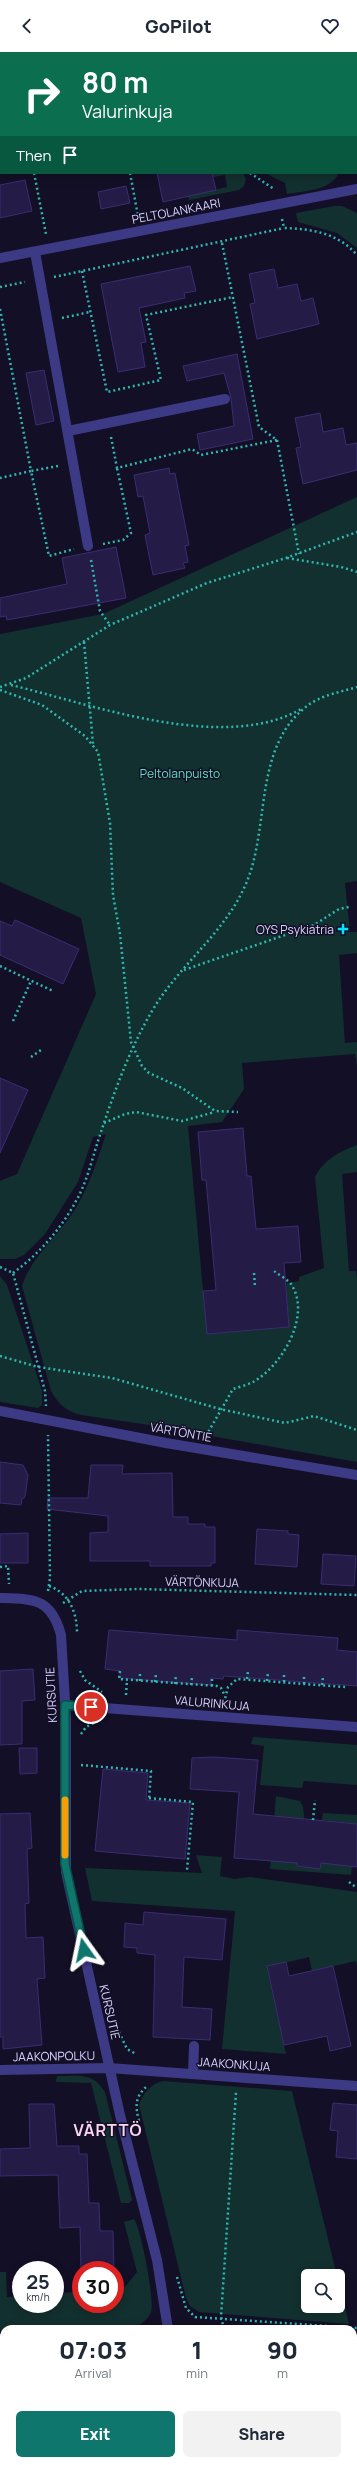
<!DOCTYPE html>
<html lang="en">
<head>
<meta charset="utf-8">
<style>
	body { margin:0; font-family:Manrope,sans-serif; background:#f2f2f3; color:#1f2937; height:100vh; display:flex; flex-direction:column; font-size:15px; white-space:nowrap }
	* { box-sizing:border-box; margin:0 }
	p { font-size:13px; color:#747a83 }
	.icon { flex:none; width:22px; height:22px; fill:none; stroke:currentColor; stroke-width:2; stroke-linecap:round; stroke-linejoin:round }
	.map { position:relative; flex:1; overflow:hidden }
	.drawer { position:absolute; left:0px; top:2273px; width:357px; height:140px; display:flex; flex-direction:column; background:#fff; border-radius:12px 12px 0 0; box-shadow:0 2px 10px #0003 }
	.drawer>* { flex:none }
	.hud { position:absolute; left:0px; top:0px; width:357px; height:122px; box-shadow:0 2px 10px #0003; background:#0b6e4f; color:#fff; overflow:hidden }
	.fabs { position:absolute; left:301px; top:2217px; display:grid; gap:8px }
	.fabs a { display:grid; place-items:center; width:44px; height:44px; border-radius:6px; background:#fff; box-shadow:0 2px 10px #0003; font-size:20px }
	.speed { position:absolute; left:12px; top:2209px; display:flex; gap:8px; font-size:20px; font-weight:700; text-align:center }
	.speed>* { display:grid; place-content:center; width:52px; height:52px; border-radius:50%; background:#fff; box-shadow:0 2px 10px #0003; line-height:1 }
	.speed small { font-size:10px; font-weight:400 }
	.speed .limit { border:6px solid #d22; background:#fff; color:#111 }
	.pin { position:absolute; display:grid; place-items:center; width:34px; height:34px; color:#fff; margin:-17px; border:2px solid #fff; border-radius:50%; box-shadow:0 1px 4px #0007 }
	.me { position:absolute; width:44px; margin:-22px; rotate:348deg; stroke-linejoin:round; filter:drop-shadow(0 0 3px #0008) }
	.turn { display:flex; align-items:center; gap:14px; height:84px; padding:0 16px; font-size:18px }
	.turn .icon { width:52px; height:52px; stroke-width:2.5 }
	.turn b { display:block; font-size:28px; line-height:34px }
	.then { display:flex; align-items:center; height:38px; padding:0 16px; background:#0003; gap:8px; font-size:15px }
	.eta { display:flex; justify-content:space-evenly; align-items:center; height:68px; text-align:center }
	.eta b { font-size:24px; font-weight:800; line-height:28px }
	.primary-button { display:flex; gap:8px; margin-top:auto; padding:8px 16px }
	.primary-button a { flex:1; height:46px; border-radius:6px; background:#0f766e; color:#fff; font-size:16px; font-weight:800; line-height:46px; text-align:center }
	.primary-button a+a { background:#f2f2f3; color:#1f2937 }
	header { display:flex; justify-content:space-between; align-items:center; height:52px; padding:0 16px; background:#fff; font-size:18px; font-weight:800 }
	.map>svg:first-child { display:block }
	.green { fill:#12302f }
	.water { fill:#0c2248 }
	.building { fill:#241b47; stroke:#3b2d73 }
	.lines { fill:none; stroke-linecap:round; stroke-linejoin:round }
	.path { stroke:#2fb8b0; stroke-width:2.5; stroke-dasharray:2 3; stroke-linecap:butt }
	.lane { stroke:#3d3a85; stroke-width:10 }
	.street { stroke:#3d3a85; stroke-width:10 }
	.secondary { stroke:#6f6bff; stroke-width:10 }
	.route-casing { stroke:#0a4d48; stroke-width:10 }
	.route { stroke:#0f766e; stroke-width:7 }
	.slow { stroke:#f59e0b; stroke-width:7 }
	.poi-dot { fill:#00e5ff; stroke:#130f26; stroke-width:1.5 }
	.labels { text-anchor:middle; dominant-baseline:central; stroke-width:3; stroke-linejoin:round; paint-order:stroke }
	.street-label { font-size:12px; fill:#d9d4ff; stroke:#130f26 }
	.park-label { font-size:12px; fill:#5fe0c0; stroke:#130f26 }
	.poi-label { font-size:12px; fill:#d9d4ff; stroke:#130f26; text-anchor:end }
	.district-label { font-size:16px; font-weight:bold; letter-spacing:1px; fill:#ffd6f0; stroke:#130f26 }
</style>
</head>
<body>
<header><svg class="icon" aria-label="back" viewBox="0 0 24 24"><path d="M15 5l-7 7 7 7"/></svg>GoPilot<svg class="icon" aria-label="heart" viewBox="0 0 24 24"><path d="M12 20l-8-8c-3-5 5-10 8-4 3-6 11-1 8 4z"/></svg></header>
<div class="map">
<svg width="357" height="2413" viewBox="0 0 357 2413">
	<rect width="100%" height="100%" fill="#130f26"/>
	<g class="green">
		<path d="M212 121H243L246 127 244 134 239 138 189 148 188 144 227 135 225 123 213 125Z"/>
		<path d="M265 121H339C330 139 304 139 287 142L285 131Z"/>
		<path d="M334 154H342L357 161V196L337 181 298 170 296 161Z"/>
		<path d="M357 445V829L345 831 350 880H357V901L339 903 345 991 357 990V1015L355 1002 242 1011 244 1037 222 1070 188 1074 207 1282 289 1275 286 1231 299 1229V1225L324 1216 315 1125C323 1108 340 1099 357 1093V1120L342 1122 349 1219H356L357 1226V1410L156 1374 81 1363C66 1359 59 1353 51 1339L22 1234C31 1205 58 1184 74 1159 89 1135 97 1109 106 1082L93 1085 78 1130 45 1182 24 1203 15 1207H0V1129L17 1122 96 942 81 866 0 830V582L103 562Z"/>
		<path d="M0 1224 7 1233 42 1339V1353L38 1356 0 1350Z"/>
		<path d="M253 1685 357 1693V1733L304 1729 302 1736 260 1733 264 1694 251 1692Z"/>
		<path d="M276 1744 300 1749C310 1762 298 1798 297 1814L320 1817 321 1811 352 1814 351 1823 270 1817Z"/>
		<path d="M323 1761 357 1763V1772L322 1768Z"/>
		<path d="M196 1803 222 1805 220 1824 234 1827 250 1825 357 1840V1915L356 1909 312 1919 309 1905 267 1915 286 2002 222 1997 235 1859 92 1849 85 1816 202 1821Z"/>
		<path d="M57 2024C79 2024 93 2020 105 2040L132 2148 129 2151H121L91 2031 56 2030Z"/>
		<path d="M163 2029 292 2039 337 2224H308V2254H338V2226L349 2272 199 2260 190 2254 186 2246 139 2053C142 2042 152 2031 163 2029Z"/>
		<path d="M134 2167C141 2176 155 2249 151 2260 147 2270 137 2275 127 2277L0 2278V2220H6L7 2245 21 2244V2252H55V2241L81 2240V2252H115V2237L124 2236 137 2220 124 2170Z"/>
		<path d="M0 2299H4V2409H170L166 2413H0Z"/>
		<path d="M353 2327H357V2378L353 2376Z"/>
	</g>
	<path class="water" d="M353 2376 357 2378V2413H166L170 2409H353Z"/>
	<g class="building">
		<path d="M157 121H212L216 138 163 150Z"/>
		<path d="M25 128 32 159 0 166V133Z"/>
		<path d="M126 134 130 151 101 157 98 140Z"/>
		<path d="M190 214 196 239 184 241 185 246 139 256 146 290 141 291 145 315 118 320 101 232Z"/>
		<path d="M274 217 278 236 297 232 301 249 313 246 319 272 257 287 250 252 255 251 249 222Z"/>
		<path d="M237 302 253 387 200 398 197 382 234 374 231 346 224 321 187 329 183 314Z"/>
		<path d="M44 318 54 369 36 373 26 321Z"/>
		<path d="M320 361 323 380 343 376 346 393 357 391V418L303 432 296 396 301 395 295 366Z"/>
		<path d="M169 416 170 422 175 421 189 493 185 494 188 510 183 511 185 516 153 523 145 483 150 481 143 444 138 445 134 423Z"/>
		<path d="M116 495 126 546 7 568 6 564 0 565V546L67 532 62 506Z"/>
		<path d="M15 868 79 897 63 932 0 903V869L12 874Z"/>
		<path d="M0 1026 28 1038 0 1101Z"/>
		<path d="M243 1076 247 1124H251L256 1177 298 1174 301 1210 284 1211 289 1275 207 1282 203 1239 216 1238 206 1128H202L198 1080Z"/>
		<path d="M0 1410 23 1413 28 1423 25 1445 22 1447 21 1453 0 1451Z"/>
		<path d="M91 1413H123L122 1422 172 1421 173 1465H188V1472H205V1475H215V1511H211V1514H150V1509H90V1481L108 1480V1464L47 1457 48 1446H88Z"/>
		<path d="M257 1477 288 1479V1482L299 1483 297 1515 255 1512Z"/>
		<path d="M28 1481V1511H0V1482Z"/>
		<path d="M323 1502 356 1504 354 1534 321 1532Z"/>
		<path d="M109 1578 237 1588V1578L338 1586 337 1598 357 1600V1634L224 1624 223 1627 211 1626V1633L120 1626V1619L105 1617Z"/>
		<path d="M33 1617 35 1648 22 1649V1692L0 1693V1619Z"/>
		<path d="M19 1696H37V1721L20 1722Z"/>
		<path d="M213 1705 258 1708 253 1762 357 1772V1815L321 1811 320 1817 297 1814V1811L234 1806 239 1740 190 1737 192 1706Z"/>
		<path d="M103 1717 148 1721 146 1748 190 1751 185 1807 95 1799Z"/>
		<path d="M30 1761 32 1796 27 1797 29 1851 25 1852 26 1886 43 1885 45 1926 37 1927 42 1993 3 1997V1985H0V1762Z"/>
		<path d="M144 1860 226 1867 222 1908 184 1905 182 1955 212 1957 210 1988 153 1985 155 1903 137 1901V1896L124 1895 125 1871 143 1873Z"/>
		<path d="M286 1910 289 1924 333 1914 351 1994 330 1999 327 1984 284 1993 267 1914Z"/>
		<path d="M333 2051 357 2053V2107L336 2105 338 2079 330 2078Z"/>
		<path d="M29 2052H54L57 2094H79V2102H87L89 2151H99L100 2179H113L114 2218H81L80 2175 60 2176 58 2123 0 2124V2097L30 2096Z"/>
	</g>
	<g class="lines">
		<g class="path">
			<path d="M10 0V1"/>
			<path d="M107 0 108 1"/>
			<path d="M227 0V1"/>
			<path d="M0 69H1"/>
			<path d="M0 117H1"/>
			<path d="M34 121 46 182"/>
			<path d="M130 121 138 164"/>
			<path d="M250 121 274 137"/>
			<path d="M282 167 284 176C312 177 338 181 357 203"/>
			<path d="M222 191 259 375 277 388 299 502"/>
			<path d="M82 219 107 340 161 328 146 263 233 245"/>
			<path d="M54 225 284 176"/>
			<path d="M0 235 25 230"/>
			<path d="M0 257 31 419 0 426"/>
			<path d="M62 266 90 260"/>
			<path d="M111 385 117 416 192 397 201 403 277 388"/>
			<path d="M58 414 31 419 49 504 74 497"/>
			<path d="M103 492 123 488 131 481 117 416"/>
			<path d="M287 506 341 515 357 520"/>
			<path d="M91 508 100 559 110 573"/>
			<path d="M84 590 93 692"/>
			<path d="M11 633C94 653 225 702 303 656"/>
			<path d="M0 635 26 626 110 573 207 531 286 506 357 480"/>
			<path d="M0 638 42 653 85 684 98 700 110 771 113 843 120 882 131 990 142 1014 149 1021 182 1036 215 1059 238 1060"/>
			<path d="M0 914 53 939"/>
			<path d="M184 918 314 873 339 857 349 855"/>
			<path d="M13 969 31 929"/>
			<path d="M31 1005 41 998"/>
			<path d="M104 1071 125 1062 136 1060 182 1069 215 1060"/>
			<path d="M0 1215 13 1221 45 1339 46 1354"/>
			<path d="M13 1221C38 1203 61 1177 76 1149 87 1130 92 1107 99 1086 113 1043 129 998 152 959 179 913 223 883 245 834 271 777 252 696 307 654 321 643 341 640 357 635"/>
			<path d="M254 1221 255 1235"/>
			<path d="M0 1304 38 1315 112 1326 220 1357 285 1371 314 1364 357 1378"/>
			<path d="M206 1384 233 1337C239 1335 247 1333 253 1330 282 1314 312 1263 291 1232 287 1227 279 1223 274 1219"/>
			<path d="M0 1515 8 1514 9 1532"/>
			<path d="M49 1534C69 1541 77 1560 77 1581"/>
			<path d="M48 1539 50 1526 48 1383"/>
			<path d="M63 1551 82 1539 138 1537 357 1543"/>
			<path d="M80 1619 85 1628 102 1640"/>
			<path d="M120 1619 119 1627 217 1634 221 1636 224 1642"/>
			<path d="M247 1627 248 1619"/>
			<path d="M140 1629V1620"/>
			<path d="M267 1629 268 1620"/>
			<path d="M155 1630 156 1622"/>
			<path d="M284 1630V1622"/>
			<path d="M175 1632 176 1623"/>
			<path d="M304 1632V1623"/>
			<path d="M191 1633 192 1625"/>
			<path d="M322 1633 323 1625"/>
			<path d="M212 1634V1626"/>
			<path d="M126 1643 127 1628"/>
			<path d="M224 1651 228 1635 237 1627 345 1635"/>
			<path d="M81 1682 86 1675 94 1671"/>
			<path d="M81 1713 151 1719 149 1748"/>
			<path d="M149 1746 193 1750 187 1818"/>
			<path d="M313 1768 315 1748"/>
			<path d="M349 1830 357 1836"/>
			<path d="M119 1980 127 1997 136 2002"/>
			<path d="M139 2069C135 2053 135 2045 147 2034"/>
			<path d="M177 2225 186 2256 195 2265 357 2276"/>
			<path d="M224 2277 221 2265 236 2040"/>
			<path d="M353 2343 357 2344"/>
			<path d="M353 2367 357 2369"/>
			<path d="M231 2409 232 2413"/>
			<path d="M46 2413 76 2409"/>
		</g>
		<g class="lane">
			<path d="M35 200 88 494"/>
			<path d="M68 379 225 347"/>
			<path d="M193 2022 194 1994"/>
		</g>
		<g class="street">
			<path d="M318 0 319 1"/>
			<path d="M337 0 338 1"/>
			<path d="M356 102 357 106"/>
			<path d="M0 206 357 137"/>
			<path d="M0 1359 166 1391 357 1423"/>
			<path d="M0 1546C34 1547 51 1546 61 1583L66 1666V1820L120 2063 157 2208 168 2277"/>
			<path d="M65 1653 357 1675"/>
			<path d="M0 2018 109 2016 357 2034"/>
		</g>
		<g class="secondary">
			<path d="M0 2287H4"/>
			<path d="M353 2305H357"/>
		</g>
	</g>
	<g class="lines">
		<defs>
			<path id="route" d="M84 1898 65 1812V1653L91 1655"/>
		</defs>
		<use href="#route" class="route-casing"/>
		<use href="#route" class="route"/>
		<path class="slow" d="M65 1803V1748"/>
	</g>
	<path class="poi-dot" d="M341 871h4v4h4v4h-4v4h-4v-4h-4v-4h4z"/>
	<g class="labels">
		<g class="street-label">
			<text transform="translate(176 159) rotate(-11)">PELTOLANKAARI</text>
			<text transform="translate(181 1380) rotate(10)">VÄRTÖNTIE</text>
			<text transform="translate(202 1530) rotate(1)">VÄRTÖNKUJA</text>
			<text transform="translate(51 1643) rotate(-93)">KURSUTIE</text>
			<text transform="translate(212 1651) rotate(5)">VALURINKUJA</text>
			<text transform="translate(110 1960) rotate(77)">KURSUTIE</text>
			<text transform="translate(54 2004) rotate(-1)">JAAKONPOLKU</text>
			<text transform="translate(234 2012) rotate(4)">JAAKONKUJA</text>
		</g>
		<g class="park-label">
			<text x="180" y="721">Peltolanpuisto</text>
		</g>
		<g class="poi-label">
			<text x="334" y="877">OYS Psykiatria</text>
		</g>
		<g class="district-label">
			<text x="108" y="2078">VÄRTTÖ</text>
		</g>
	</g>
</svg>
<div class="fabs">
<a><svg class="icon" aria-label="search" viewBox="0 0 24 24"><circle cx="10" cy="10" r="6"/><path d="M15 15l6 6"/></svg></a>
</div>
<div class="speed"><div>25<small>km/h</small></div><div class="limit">30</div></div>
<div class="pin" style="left:91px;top:1655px;background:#d93025"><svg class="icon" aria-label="arrive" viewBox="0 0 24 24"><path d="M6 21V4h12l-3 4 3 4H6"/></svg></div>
<svg class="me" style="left:84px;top:1898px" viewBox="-20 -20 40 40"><path d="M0-17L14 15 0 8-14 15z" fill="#0f766e" stroke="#fff" stroke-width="4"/></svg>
<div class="hud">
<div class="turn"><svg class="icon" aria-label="right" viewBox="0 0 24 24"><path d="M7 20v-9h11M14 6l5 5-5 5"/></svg><div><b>80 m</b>Valurinkuja</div></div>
<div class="then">Then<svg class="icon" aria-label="arrive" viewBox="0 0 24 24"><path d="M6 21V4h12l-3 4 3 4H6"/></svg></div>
</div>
<section class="drawer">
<div class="eta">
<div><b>07:03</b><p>Arrival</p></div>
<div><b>1</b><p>min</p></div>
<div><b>90</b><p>m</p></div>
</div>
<div class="primary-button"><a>Exit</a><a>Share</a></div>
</section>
</div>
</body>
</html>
